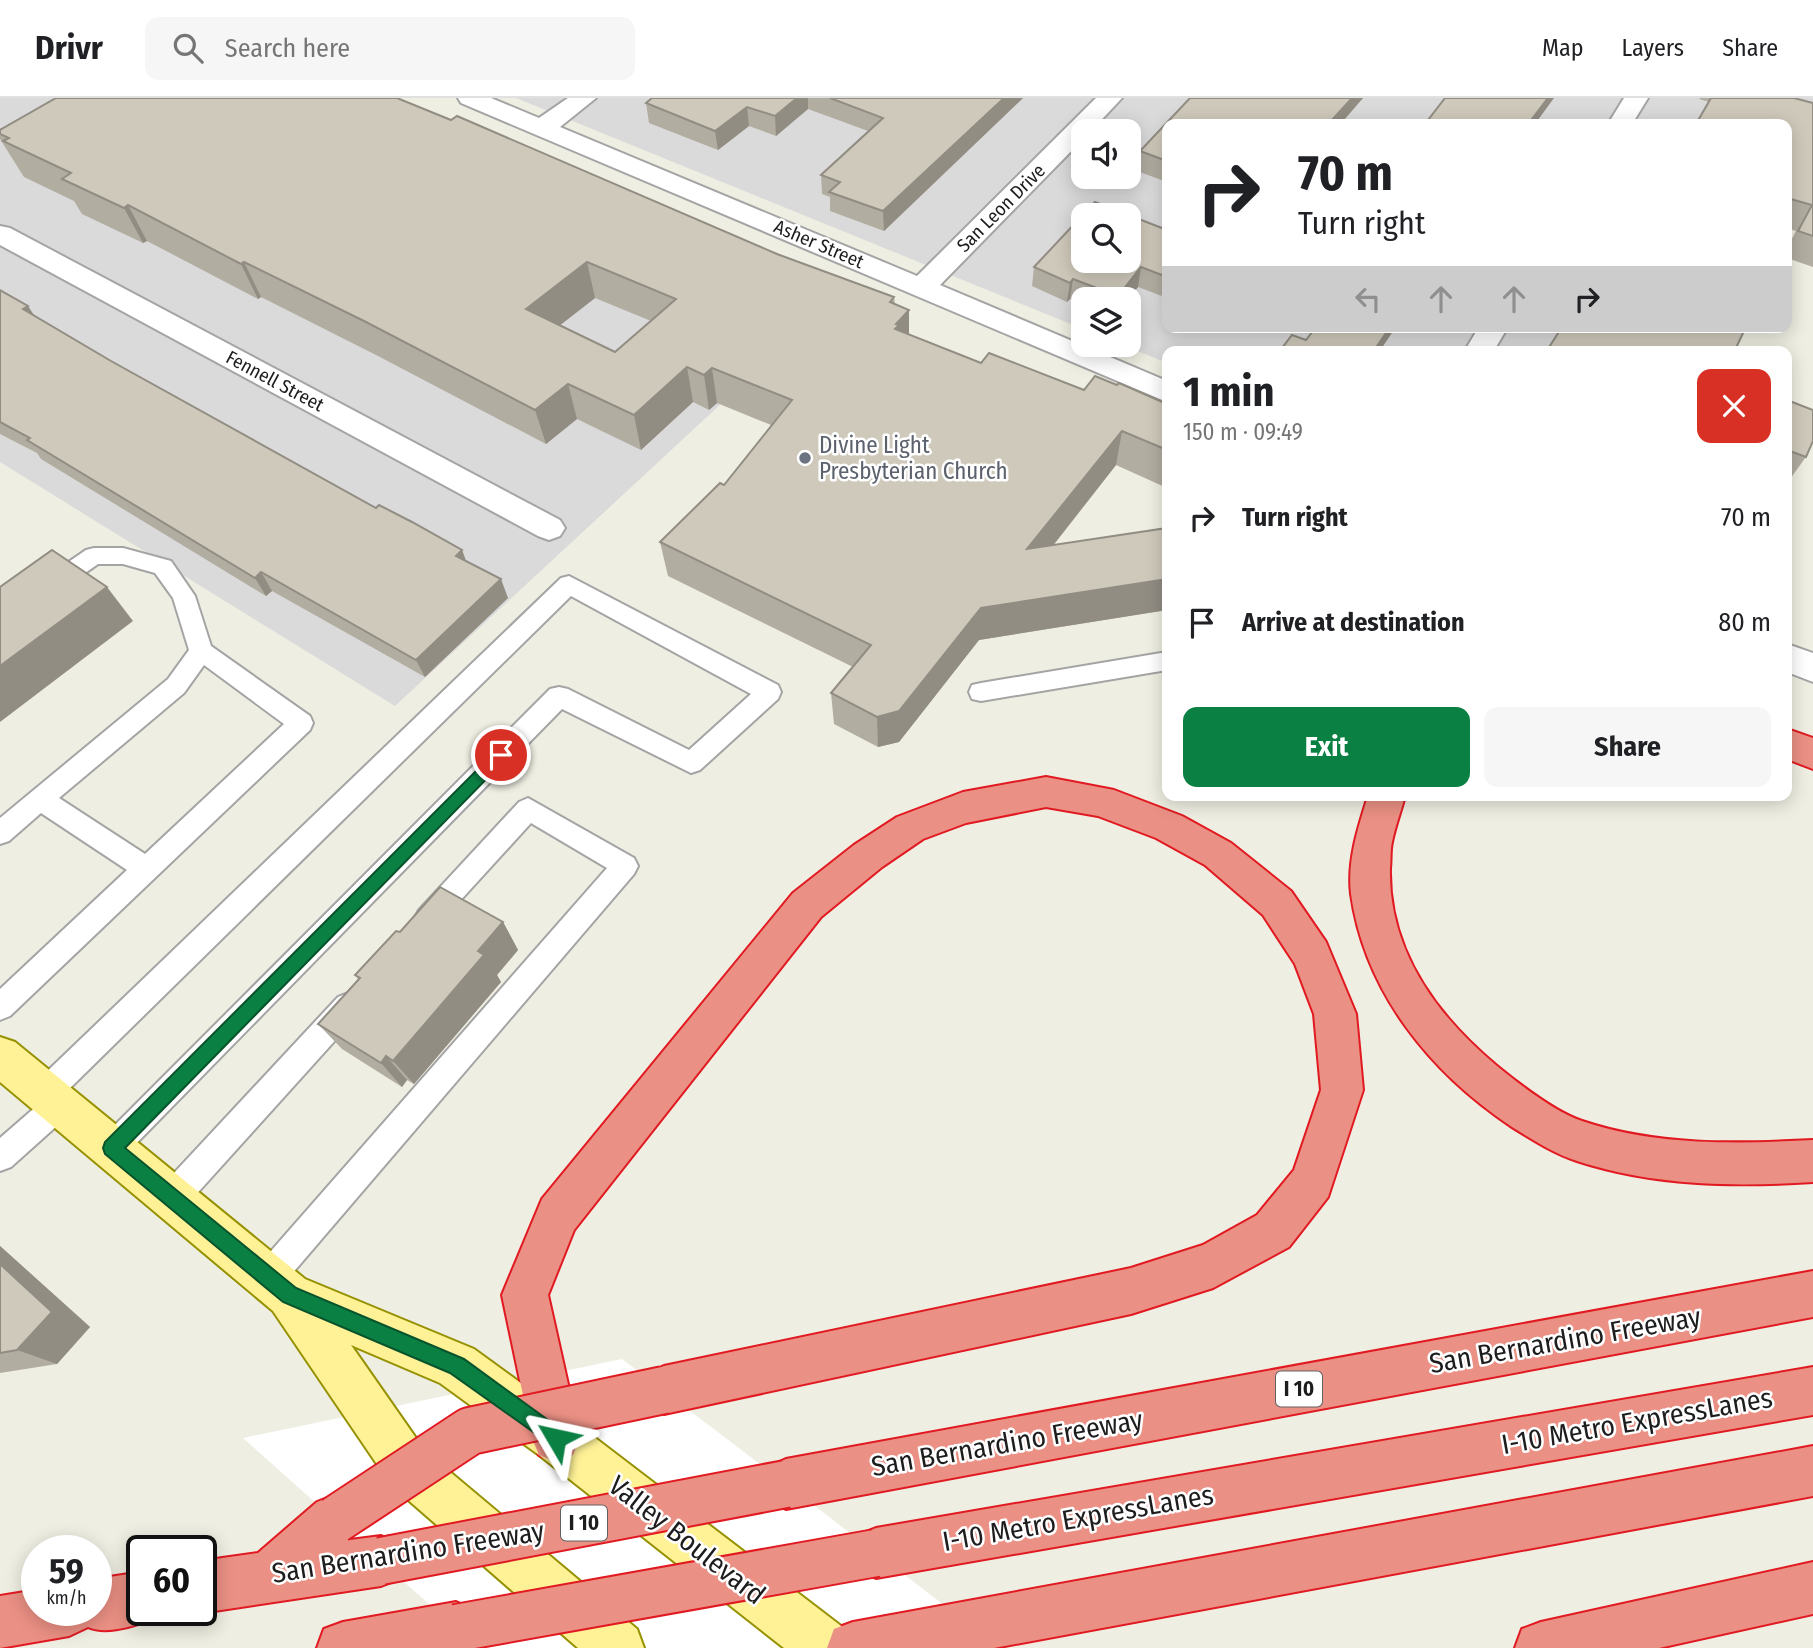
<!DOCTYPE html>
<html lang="en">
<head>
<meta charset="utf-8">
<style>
	body { margin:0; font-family:"Fira Sans Condensed",sans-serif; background:#f6f6f6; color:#202124; height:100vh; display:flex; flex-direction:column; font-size:26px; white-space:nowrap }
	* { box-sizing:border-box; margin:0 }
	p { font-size:23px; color:#757577 }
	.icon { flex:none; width:38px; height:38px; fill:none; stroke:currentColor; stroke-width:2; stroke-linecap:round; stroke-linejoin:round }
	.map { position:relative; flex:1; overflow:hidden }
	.drawer { position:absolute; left:1162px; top:248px; width:630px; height:455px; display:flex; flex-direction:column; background:#fff; border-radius:14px; box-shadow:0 4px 18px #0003 }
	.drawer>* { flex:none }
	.top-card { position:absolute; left:1162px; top:21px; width:630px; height:214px; border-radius:14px; box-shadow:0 4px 18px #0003; background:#fff; color:#202124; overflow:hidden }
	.buttons { position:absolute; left:1071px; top:21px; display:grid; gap:14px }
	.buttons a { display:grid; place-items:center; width:70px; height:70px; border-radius:14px; background:#fff; box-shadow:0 4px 18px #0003; font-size:35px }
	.speed { position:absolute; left:21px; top:1437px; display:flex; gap:14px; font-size:35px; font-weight:700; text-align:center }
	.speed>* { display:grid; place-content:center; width:91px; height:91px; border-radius:50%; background:#fff; box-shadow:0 4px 18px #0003; line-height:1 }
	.speed small { font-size:18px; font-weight:400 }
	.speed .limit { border:4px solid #111; border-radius:10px; background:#fff; color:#111 }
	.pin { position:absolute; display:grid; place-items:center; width:60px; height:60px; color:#fff; margin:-30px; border:4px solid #fff; border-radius:50%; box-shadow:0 2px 7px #0007 }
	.me { position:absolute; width:77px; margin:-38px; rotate:306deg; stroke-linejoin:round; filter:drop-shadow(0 0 5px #0008) }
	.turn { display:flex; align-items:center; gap:24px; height:147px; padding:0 21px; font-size:32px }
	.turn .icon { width:91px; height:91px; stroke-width:2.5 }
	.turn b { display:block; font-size:49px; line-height:60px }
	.lanes { display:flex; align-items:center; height:66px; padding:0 21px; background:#0003; justify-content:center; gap:35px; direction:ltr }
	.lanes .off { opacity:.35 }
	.round { display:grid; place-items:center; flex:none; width:74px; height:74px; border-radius:14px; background:#f6f6f6 }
	.headline { display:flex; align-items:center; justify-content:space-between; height:119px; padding:0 21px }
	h1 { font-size:42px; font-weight:700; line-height:52px }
	.button { display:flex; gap:14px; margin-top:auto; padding:14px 21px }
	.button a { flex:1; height:80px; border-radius:14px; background:#0b8043; color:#fff; font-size:28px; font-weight:700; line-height:80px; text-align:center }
	.button a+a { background:#f6f6f6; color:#202124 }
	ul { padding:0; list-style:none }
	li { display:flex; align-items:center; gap:21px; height:105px; padding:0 21px }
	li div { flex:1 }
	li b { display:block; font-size:26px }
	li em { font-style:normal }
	header { display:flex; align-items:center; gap:42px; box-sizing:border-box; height:98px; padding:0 35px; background:#fff; border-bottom:2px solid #e0e0e0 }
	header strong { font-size:33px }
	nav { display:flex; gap:38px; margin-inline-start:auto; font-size:24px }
	.search { width:490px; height:63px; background:#f6f6f6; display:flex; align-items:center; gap:18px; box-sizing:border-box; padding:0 24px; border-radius:14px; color:#757577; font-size:26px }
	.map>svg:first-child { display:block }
	.residential { fill:#dbdada; fill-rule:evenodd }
	.pier { fill:#fff }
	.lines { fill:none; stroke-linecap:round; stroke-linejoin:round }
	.lane-casing { stroke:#a4a4a4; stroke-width:4 }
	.street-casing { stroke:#a4a4a4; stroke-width:4 }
	.primary-casing { stroke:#959100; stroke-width:4 }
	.highway-casing { stroke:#e11a22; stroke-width:4 }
	.lane { fill:#fff; fill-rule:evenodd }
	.street { fill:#fff; fill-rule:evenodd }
	.primary { fill:#fff196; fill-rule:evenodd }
	.highway { fill:#eb9084; fill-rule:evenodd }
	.highway-bridge-casing { stroke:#e11a22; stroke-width:50; stroke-linecap:butt }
	.highway-bridge { stroke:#eb9084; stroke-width:46 }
	.wall { fill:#b2ada1; fill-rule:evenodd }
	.shaded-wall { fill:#918d83 }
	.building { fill:#cfc9bb; stroke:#918d83; stroke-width:2; fill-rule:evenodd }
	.route { fill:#0b8043; stroke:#07532c; stroke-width:2 }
	.worship-dot { fill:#6b7280; stroke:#fff; stroke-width:2.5 }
	.labels { text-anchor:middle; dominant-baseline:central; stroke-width:5; stroke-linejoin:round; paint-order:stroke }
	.far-street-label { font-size:19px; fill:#1d1d1d; stroke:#fff }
	.shield { fill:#fff; stroke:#616161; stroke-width:2 }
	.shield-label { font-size:21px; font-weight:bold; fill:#1d1d1d }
	.worship-label { font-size:23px; fill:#5b616d; stroke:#fff; text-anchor:start }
	.near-street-label { font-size:28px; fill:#1d1d1d; stroke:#fff }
</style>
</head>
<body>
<header>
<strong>Drivr</strong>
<div class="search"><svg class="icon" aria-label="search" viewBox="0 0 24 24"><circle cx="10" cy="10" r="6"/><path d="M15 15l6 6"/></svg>Search here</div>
<nav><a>Map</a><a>Layers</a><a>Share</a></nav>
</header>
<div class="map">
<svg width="1813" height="1550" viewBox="0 0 1813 1550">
	<rect width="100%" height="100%" fill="#efeee2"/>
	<g class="residential">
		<path d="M0 0H380L844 192 395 608 0 364Z"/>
		<path d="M516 0H1813V66L1787 26H1167V229H1741L1730 254H1167V265L1123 247H1129V201H1083V231ZM1083 33H1129V79H1083ZM1083 117H1129V163H1083Z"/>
	</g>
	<path class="pier" d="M622 1261 786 1386 1000 1550H478L243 1340Z"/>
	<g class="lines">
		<defs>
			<g id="lane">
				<path d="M94 450H123L171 463 195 498 211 548 310 618 313 625 310 632 10 918 0 922V891L127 772 41 715 9 743 0 746V720L168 581 189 552 173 500 155 475 123 466H98L8 529 0 532V511L86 452ZM204 567 284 626 145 756 59 700 184 595Z"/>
				<path d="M569 478 778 587 781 594 778 601 700 672 691 675 562 611 122 1060 112 1064 102 1060 97 1050 102 1040 550 591 559 589 568 591 689 652 751 596 571 498 65 995 69 997 74 1007 69 1017 11 1069 0 1073V1040L39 1006 35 1005 31 995 35 985 561 480Z"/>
				<path d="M1167 554V572L981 603 972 601 969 594 972 587 981 585Z"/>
				<path d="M528 700 634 760 638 768 634 776 279 1191 268 1196 257 1191 252 1180 257 1169 607 770 531 725 437 828 428 832 419 828 415 820 419 812 519 704Z"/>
				<path d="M348 895 358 899 362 908 358 917 183 1111 172 1115 161 1111 157 1100 161 1089 338 899Z"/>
			</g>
			<g id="street">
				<path d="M458 0H491L539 20 568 0H596L560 29 917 178 1096 0H1122L1091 33H1083V41L940 187 1167 283V304L461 5Z"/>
				<path d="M1624 0H1648L1632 26H1608Z"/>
				<path d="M0 128 10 130 560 422 565 430 560 438 549 442 538 438 0 147Z"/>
				<path d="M1479 229H1508L1493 254H1464Z"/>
				<path d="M1787 546 1813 555V584L1787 574Z"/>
			</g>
			<path id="primary" d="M0 939 15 944 305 1181 474 1251 573 1323 845 1531 852 1550H784L539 1357 440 1285 351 1247 425 1353 637 1531 644 1550H578L391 1387 273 1213 0 984Z"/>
			<g id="highway">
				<path d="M1787 631 1813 640V671L1787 661Z"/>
				<path d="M1046 679 1114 692 1182 718 1231 745 1291 793 1326 844 1356 916 1363 992 1328 1099 1289 1149 1213 1190 1131 1216 664 1316 647 1309 640 1292 647 1275 664 1268 1131 1170 1203 1147 1257 1117 1294 1072 1321 992 1314 916 1295 866 1263 817 1205 767 1156 740 1098 718 1046 709 966 725 923 741 882 769 821 819 574 1132 548 1197 580 1340 573 1357 556 1364 539 1357 532 1340 502 1197 542 1101 793 795 854 747 897 719 963 694Z"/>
				<path d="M1368 698H1405C1401 713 1395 729 1392 744 1390 752 1391 762 1390 770 1388 852 1437 918 1497 968 1519 986 1555 1014 1582 1023 1656 1048 1736 1046 1813 1042V1084C1733 1089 1654 1088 1577 1063 1553 1055 1533 1042 1512 1029 1431 975 1365 895 1351 796 1347 763 1358 730 1368 698Z"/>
				<path d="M1813 1173V1219L786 1411 769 1403 761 1386 769 1369 786 1361Z"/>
				<path d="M1813 1269V1317L876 1480 858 1473 851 1455 858 1437 876 1430Z"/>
				<path d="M1813 1348V1398L994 1550H827L834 1531 853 1524Z"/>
				<path d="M335 1397 353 1404 360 1422 350 1442 381 1438 399 1445 406 1463 399 1481 381 1488 201 1515 195 1512H201V1463L258 1455 317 1404Z"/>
				<path d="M1813 1464V1516L1659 1550H1515L1522 1531 1541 1524Z"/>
				<path d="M142 1474V1512H163L160 1518C141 1526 108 1538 88 1529L69 1538 0 1550V1498L37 1492V1512H96V1481Z"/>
				<path d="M456 1504 474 1512 482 1530 474 1548 470 1550H317L324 1531 343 1524Z"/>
			</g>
		</defs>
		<use href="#lane" class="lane-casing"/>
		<use href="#street" class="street-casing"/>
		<use href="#primary" class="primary-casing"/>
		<use href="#highway" class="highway-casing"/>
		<use href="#lane" class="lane"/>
		<use href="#street" class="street"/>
		<use href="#primary" class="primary"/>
		<use href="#highway" class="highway"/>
		<defs>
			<g id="highway-bridge">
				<path d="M335 1422 470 1333 664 1292"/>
				<path d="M381 1463 786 1386"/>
				<path d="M456 1530 876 1455"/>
			</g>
		</defs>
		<use href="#highway-bridge" class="highway-bridge-casing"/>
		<use href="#highway-bridge" class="highway-bridge"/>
	</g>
	<g class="wall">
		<path d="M652 0H1023L884 133 830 113V99L822 96 821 77 868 33 808 11 776 38 749 28 718 52 649 25 646 5Z"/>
		<path d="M1190 0H1363L1341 26H1167V84L1137 73 1140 53Z"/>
		<path d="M1700 0H1794L1813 5V169L1787 160V150L1796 133 1787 130V26L1699 1Z"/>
		<path d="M0 32 777 156 894 199 895 206 909 237 981 265 1084 292 1167 306V390L1116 367 1053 448 1167 430V512L979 542 899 644 878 649 834 626 831 595 853 569 668 478 660 444 724 387 771 327 717 305 709 312 693 304 641 352 577 321 546 346 378 258 261 199 258 201 147 143 143 145 82 116 74 103 24 79 0 41ZM595 200 651 223 615 254 560 227Z"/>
		<path d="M1167 132V200L1138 189 1128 201H1083V206L1070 201 1067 204 1032 188 1034 169Z"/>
		<path d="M0 192 35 218 111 263 376 410 462 452 466 463 508 500 425 579 272 493 266 498 41 361 37 355 0 336Z"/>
		<path d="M1787 302 1806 359 1787 385Z"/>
		<path d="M503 824 518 852 497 877 501 884 414 986 407 982 402 989 342 951 318 926 358 881 355 877 400 834Z"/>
		<path d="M0 1148 90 1229 57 1266 0 1275Z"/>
	</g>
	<g class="shaded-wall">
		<path d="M797 0H808V11L776 38 775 18Z"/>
		<path d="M1004 0H1023L884 133 883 113Z"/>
		<path d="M1352 0H1363L1340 26 1331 23Z"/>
		<path d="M1548 0H1554L1535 26H1528Z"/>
		<path d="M747 9 749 28 718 52 715 33Z"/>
		<path d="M128 107 147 143 143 145 124 110Z"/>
		<path d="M244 164 261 199 258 201 241 166Z"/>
		<path d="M587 164 595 200 536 246 526 211Z"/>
		<path d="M1141 169 1138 189 1128 201H1117L1118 198Z"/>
		<path d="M1073 181 1070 201 1067 204 1070 185Z"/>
		<path d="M28 208 41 228 23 211Z"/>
		<path d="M909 212V247L895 231 896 226Z"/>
		<path d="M1390 229H1396L1379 254H1373Z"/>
		<path d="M687 269 693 304 641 352 634 317Z"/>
		<path d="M712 270 717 305 709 312 704 277Z"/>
		<path d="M568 286 577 321 546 346 535 312Z"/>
		<path d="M1122 333 1116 367 1024 484 1027 451Z"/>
		<path d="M462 452 469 471 456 458Z"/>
		<path d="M261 474 272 493 266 498 255 480Z"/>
		<path d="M501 481 508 500 425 579 416 562Z"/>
		<path d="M1167 481V512L979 542 899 644 878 649 877 619 981 510Z"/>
		<path d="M107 489 133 523 0 624V568Z"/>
		<path d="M503 824 518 852 497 877 501 884 414 986 393 963 478 853Z"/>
		<path d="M386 958 407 982 402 989 381 965Z"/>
		<path d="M0 1148 90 1229 57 1266 17 1252 0 1166Z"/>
	</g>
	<g class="building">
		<path d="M56 0H397L451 22 457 18 777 156 894 199 890 204 909 212 896 226 899 227 895 231 981 265 989 255 1084 292 1095 278 1117 287 1119 285 1167 306V352L1122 333 1027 451 1167 430V481L981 510 899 613 877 619 831 595 871 547 660 444 720 385 724 387 792 302 712 270 704 277 687 269 634 317 568 286 535 312 364 223 244 164 241 166 128 107 124 110 62 81 71 75 3 43 9 40 0 36V32ZM587 164 676 201 615 254 526 211Z"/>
		<path d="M652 0H797L775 18 747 9 715 33 646 5Z"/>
		<path d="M830 0H1004L883 113 829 94 840 84 821 77 883 20Z"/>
		<path d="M1190 0H1352L1331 23 1341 26H1167V63L1140 53Z"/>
		<path d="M1445 0H1548L1528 26H1425Z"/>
		<path d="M1711 0H1794L1813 5V138L1798 133 1812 107 1787 100V26H1696Z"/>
		<path d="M1095 104 1167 132V179L1141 169 1118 198 1073 181 1070 185 1034 169ZM1083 117H1129V163H1083Z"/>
		<path d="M0 192 28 208 23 211 111 263 376 410 379 407 412 424 462 452 456 458 501 481 416 562 261 474 255 480 27 342 30 340 0 324Z"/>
		<path d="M1316 229H1390L1373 254H1279L1292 237 1306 242Z"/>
		<path d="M1562 229H1746L1734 254H1546Z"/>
		<path d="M1787 302 1813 312V343L1806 359 1787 352Z"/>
		<path d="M52 452 107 489 0 568V489Z"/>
		<path d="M440 789 503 824 478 853 484 857 393 963 386 958 381 965 318 926 360 880 355 877 396 833 400 834Z"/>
		<path d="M0 1166 52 1214 17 1252 0 1255Z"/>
	</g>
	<path class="route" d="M501 651 508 657 506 661 125 1050 296 1190 464 1261 563 1333 566 1340 563 1347 556 1350 450 1275 283 1204 105 1056 103 1050 105 1044 496 653Z"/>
	<circle class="worship-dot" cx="805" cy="360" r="7"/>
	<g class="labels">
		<g class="far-street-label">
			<text transform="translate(1001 110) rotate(-45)">San Leon Drive</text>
			<text transform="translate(819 146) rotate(23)">Asher Street</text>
			<text transform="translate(275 283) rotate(28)">Fennell Street</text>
		</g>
		<g class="shield">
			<rect x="1276" y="1273.5" width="46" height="35" rx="5"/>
			<rect x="561" y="1407.5" width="46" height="35" rx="5"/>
		</g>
		<g class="shield-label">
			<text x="1299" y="1291">I 10</text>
			<text x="584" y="1425">I 10</text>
		</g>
		<g class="worship-label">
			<text x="819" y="347">Divine Light<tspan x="819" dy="26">Presbyterian Church</tspan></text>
		</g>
		<g class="near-street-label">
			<text transform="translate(1565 1242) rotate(-10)">San Bernardino Freeway</text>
			<text transform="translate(1637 1323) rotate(-10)">I-10 Metro ExpressLanes</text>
			<text transform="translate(1007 1345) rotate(-10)">San Bernardino Freeway</text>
			<text transform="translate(1078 1420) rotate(-10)">I-10 Metro ExpressLanes</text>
			<text transform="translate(687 1442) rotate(38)">Valley Boulevard</text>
			<text transform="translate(408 1454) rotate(-9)">San Bernardino Freeway</text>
		</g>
	</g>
</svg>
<div class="buttons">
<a><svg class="icon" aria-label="sound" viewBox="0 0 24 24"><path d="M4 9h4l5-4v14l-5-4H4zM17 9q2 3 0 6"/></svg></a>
<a><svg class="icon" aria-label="search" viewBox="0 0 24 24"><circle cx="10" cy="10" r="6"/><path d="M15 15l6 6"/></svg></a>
<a><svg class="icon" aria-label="layers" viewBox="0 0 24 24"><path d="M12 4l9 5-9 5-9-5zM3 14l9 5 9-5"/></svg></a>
</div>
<div class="speed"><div>59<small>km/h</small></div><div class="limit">60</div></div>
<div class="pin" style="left:501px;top:657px;background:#d93025"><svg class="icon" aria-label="arrive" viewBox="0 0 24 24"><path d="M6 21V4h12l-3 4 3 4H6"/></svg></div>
<svg class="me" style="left:556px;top:1340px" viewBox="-20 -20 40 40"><path d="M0-17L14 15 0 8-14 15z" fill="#0b8043" stroke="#fff" stroke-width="4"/></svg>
<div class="top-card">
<div class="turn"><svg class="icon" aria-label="right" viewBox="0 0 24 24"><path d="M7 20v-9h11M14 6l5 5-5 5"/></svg><div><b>70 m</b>Turn right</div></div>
<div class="lanes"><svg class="icon off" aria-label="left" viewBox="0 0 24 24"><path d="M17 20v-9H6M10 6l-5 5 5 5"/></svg><svg class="icon off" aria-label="ahead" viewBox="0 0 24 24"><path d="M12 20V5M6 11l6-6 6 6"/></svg><svg class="icon off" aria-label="ahead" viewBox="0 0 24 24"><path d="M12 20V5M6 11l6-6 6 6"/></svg><svg class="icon" aria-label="right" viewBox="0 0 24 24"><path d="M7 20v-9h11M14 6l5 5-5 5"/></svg></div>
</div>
<section class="drawer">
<div class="headline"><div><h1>1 min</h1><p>150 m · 09:49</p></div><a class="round" style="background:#d93025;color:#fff"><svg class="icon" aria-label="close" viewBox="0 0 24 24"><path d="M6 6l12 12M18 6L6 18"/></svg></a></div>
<ul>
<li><svg class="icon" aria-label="right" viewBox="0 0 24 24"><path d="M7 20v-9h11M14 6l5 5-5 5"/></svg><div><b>Turn right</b></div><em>70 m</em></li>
<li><svg class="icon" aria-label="arrive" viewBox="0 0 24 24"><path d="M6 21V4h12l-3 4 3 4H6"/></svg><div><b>Arrive at destination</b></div><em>80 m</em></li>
</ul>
<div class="button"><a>Exit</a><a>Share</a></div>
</section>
</div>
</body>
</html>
